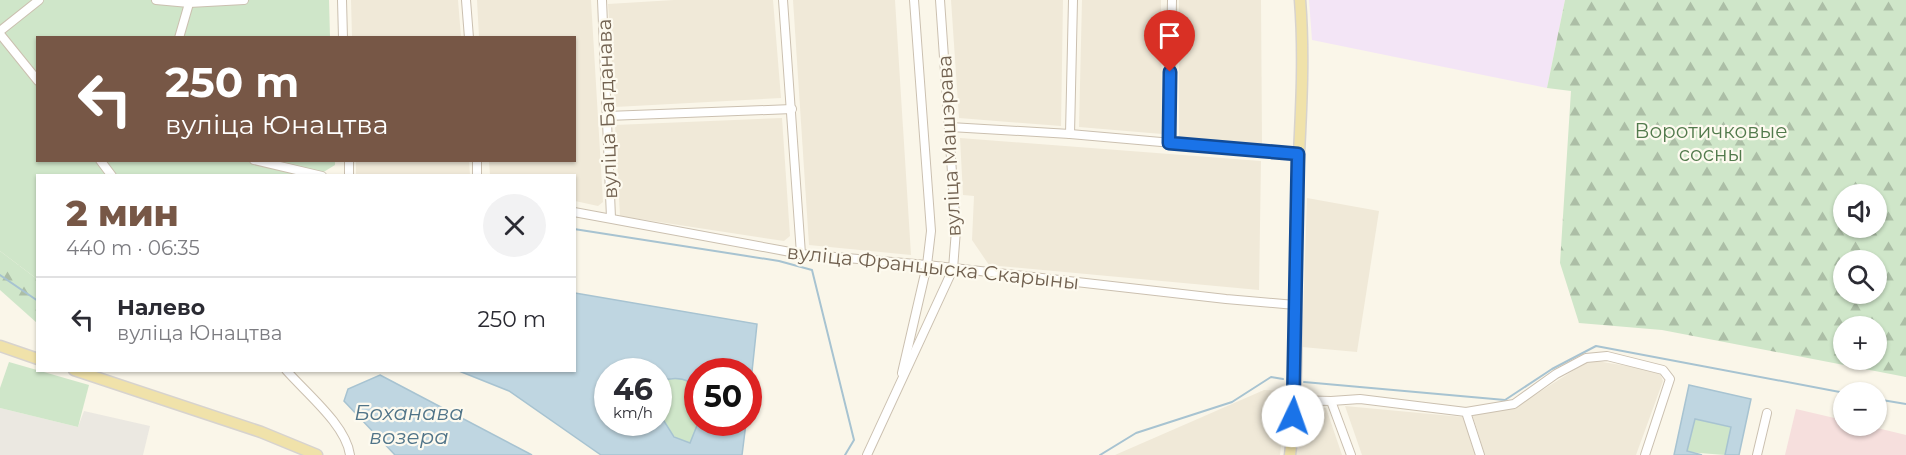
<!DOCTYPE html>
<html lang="ru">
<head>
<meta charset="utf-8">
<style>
	body { margin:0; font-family:Montserrat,sans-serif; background:#f2f2f3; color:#2b2b33; height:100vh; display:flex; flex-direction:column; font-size:22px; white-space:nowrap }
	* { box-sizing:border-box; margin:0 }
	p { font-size:20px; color:#7c7c81 }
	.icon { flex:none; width:33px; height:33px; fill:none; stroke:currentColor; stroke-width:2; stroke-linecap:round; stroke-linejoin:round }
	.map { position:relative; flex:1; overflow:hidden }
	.drawer { position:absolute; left:36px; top:174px; width:540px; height:198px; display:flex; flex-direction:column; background:#fff; border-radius:0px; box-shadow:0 2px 4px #0004 }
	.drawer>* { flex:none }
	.banner { position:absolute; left:36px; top:36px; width:540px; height:126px; border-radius:0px; box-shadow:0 2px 4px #0004; background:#775746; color:#fff; overflow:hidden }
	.controls { position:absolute; left:1833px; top:184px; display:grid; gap:12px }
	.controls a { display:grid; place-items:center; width:54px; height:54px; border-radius:50%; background:#fff; box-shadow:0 2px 4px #0004; font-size:30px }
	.speed { position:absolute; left:594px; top:358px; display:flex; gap:12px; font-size:30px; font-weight:700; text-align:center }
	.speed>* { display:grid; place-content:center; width:78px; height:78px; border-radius:50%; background:#fff; box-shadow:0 2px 4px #0004; line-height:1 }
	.speed small { font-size:15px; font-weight:400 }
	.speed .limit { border:9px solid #d22; background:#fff; color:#111 }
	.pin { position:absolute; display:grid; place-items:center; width:51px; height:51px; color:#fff; margin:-62px -26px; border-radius:50% 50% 50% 0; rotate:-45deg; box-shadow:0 0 6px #0007 }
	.pin .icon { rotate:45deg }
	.me { position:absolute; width:66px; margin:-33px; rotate:3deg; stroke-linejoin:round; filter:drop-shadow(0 0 4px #0008) }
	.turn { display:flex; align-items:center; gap:21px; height:126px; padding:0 30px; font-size:27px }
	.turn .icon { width:78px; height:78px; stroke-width:2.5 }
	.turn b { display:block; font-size:42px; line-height:51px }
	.round { display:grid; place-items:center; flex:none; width:63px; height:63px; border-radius:32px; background:#f2f2f3 }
	.overview { display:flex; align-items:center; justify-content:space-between; height:102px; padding:0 30px }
	h1 { font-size:36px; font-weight:800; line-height:45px; color:#775746 }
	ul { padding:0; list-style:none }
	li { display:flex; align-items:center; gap:18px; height:84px; padding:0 30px; border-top:2px solid #e1e1e2 }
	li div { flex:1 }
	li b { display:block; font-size:22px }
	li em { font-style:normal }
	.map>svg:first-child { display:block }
	.residential { fill:#f0e9d8 }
	.industrial { fill:#ebe8e1 }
	.education { fill:#f3e5f6 }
	.medical { fill:#f6dfdd }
	.green { fill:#cfe6c9 }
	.forest { fill:url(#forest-firs); fill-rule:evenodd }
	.water { fill:#bfd6e1; stroke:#a7c3d1; stroke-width:1.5 }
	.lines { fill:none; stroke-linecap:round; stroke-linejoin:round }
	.stream { stroke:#a7c3d1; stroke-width:2 }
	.minor-casing { stroke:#cbc0b0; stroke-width:10 }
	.major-casing { stroke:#d7d3ce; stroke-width:13 }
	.minor { stroke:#fff; stroke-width:8 }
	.major { stroke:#f0e2aa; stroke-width:10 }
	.route-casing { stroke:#114b97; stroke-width:15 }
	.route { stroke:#1a73e8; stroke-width:10 }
	.labels { text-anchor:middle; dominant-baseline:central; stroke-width:4.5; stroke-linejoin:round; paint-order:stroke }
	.street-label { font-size:20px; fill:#716150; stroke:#fdfaef }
	.park-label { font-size:20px; fill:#527a4c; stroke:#fdfaef }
	.water-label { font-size:21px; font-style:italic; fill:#507488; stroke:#fdfaef }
</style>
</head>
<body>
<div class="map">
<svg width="1906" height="455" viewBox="0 0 1906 455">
	<defs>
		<pattern id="forest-firs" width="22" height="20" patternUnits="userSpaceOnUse" patternTransform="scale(1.5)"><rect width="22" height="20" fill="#cfe6c9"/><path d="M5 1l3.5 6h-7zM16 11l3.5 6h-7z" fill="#acbea6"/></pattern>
	</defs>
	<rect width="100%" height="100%" fill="#faf6e9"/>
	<g class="residential">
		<path d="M351 0H458L461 37H352Z"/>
		<path d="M477 0H591L603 202 598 206 575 201 574 176 490 175 489 161 574 160V38L479 37Z"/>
		<path d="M674 0H773L781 98 615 107 608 4Z"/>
		<path d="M793 0H895L911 255 809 245Z"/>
		<path d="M951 0H1063L1061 126 959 118Z"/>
		<path d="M1082 0H1161L1162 134 1079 127Z"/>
		<path d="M1179 0H1261L1262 144 1179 137Z"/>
		<path d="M782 118 790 236 784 241 620 216 615 125Z"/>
		<path d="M960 138 1261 161 1259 290 989 265 972 240 974 196 963 195Z"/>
		<path d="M356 161H469L470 175H356Z"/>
		<path d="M1307 198 1379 211 1357 352 1302 347Z"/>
		<path d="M1590 360 1659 371 1663 381 1636 455H1485L1472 414 1514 408Z"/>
		<path d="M1264 390 1287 391 1280 455H1115Z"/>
		<path d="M1345 406 1463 417 1475 455H1362Z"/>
		<path d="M1302 407 1326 408 1342 455H1296Z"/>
	</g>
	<path class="industrial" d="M0 408 78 427 84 411 150 426 143 455H0Z"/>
	<path class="education" d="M1309 0H1565L1547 88 1312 40Z"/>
	<path class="medical" d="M1796 409 1843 420 1844 426H1869L1906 435V455H1785Z"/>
	<g class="green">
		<path d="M0 0H329L330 37 38 38V160H335V165L317 176H38L37 279 0 251Z"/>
		<path d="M9 362 89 385 78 427 0 408V388Z"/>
		<path d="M676 378 688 380 697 390V429L691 443C659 438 659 407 658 381Z"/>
		<path d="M1695 419 1731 427 1725 455 1687 452Z"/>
	</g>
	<g class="forest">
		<path d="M1565 0H1906V377L1662 330 1579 323 1560 263 1571 91 1547 88ZM1844 195H1876V228H1844ZM1844 261H1876V294H1844ZM1844 327H1876V360H1844Z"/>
		<path d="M0 251 37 279V323L0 290Z"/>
	</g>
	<g class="water">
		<path d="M575 293 757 324 749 400 748 372H698L697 390C689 376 673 377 659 381L658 372H608V423H658L659 413 674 437 690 443 698 423H746L742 455H601L509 391 459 371 574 370Z"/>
		<path d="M380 375 532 455H395L344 401 348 389Z"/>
		<path d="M1689 385 1751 399 1739 455H1725L1731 427 1695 419 1687 451 1702 455H1674Z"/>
	</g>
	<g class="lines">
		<g class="stream">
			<path d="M574 229 779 261 812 270 854 440 845 455"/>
			<path d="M0 275 38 301"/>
			<path d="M1304 382 1505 400 1552 369 1596 346 1845 393"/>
			<path d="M1876 399 1906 404"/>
			<path d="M1100 455 1136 433 1232 402 1271 377 1283 379"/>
		</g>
		<defs>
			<g id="minor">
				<path d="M156 0 189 3 244 0"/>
				<path d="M342 0 343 38"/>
				<path d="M466 0 469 38"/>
				<path d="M602 0 611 218"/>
				<path d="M783 0 801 254"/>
				<path d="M0 31 39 0"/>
				<path d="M0 34 38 81"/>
				<path d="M179 38 190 0"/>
				<path d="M607 116 792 109"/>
				<path d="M950 127 1070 134 1298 154"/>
				<path d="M1070 134 1073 0"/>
				<path d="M1169 143 1172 0"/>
				<path d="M100 160 112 176"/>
				<path d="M254 160 322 176"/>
				<path d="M349 160V176"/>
				<path d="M477 160V176"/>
				<path d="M574 212 801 254 927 265 1226 299 1295 305"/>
				<path d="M286 370C306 393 346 425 350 455"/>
				<path d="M902 373 927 265 931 231 914 0"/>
				<path d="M1294 400 1331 401 1351 455"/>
				<path d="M1331 401 1360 399 1466 412 1514 404 1556 374 1586 358 1607 356 1663 370 1670 379 1645 455"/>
				<path d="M1466 412 1480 455"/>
				<path d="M867 455 953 269 956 230 940 0"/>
				<path d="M1757 455 1767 413"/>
			</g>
			<g id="major">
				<path d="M0 346 38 359"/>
				<path d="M74 370 261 432 317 455"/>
				<path d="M1290 455C1300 379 1295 300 1296 223 1298 149 1306 74 1300 0"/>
			</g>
		</defs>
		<use href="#minor" class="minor-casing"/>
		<use href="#major" class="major-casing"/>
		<use href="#minor" class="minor"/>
		<use href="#major" class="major"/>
	</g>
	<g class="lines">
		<defs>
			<path id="route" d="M1170 72 1169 143 1298 154 1293 416"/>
		</defs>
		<use href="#route" class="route-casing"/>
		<use href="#route" class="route"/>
	</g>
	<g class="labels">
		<g class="street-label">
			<text transform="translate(607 109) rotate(-92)">вуліца Багданава</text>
			<text transform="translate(949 146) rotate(-93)">вуліца Машэрава</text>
			<text transform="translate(933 267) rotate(6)">вуліца Францыска Скарыны</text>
		</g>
		<g class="park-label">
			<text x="1711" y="131">Воротичковые<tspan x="1711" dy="23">сосны</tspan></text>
		</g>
		<g class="water-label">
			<text x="409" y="412">Боханава<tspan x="409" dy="24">возера</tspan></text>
		</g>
	</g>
</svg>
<div class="controls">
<a><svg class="icon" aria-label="sound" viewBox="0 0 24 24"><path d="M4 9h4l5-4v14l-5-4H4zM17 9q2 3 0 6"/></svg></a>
<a><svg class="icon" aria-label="search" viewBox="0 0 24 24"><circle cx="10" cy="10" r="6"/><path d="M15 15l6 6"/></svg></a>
<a>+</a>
<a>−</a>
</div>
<div class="speed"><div>46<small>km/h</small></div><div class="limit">50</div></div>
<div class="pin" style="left:1170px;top:72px;background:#d93025"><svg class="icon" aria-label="arrive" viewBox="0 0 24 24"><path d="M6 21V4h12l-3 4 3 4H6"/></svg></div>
<svg class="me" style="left:1293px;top:416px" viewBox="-20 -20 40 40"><circle r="19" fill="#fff"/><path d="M0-13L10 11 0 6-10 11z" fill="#1a73e8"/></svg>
<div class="banner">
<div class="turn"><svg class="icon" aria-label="left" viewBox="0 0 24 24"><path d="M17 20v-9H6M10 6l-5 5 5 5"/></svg><div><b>250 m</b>вуліца Юнацтва</div></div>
</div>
<section class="drawer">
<div class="overview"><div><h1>2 мин</h1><p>440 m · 06:35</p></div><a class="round"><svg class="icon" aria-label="close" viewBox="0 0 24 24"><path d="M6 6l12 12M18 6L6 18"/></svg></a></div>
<ul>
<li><svg class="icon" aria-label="left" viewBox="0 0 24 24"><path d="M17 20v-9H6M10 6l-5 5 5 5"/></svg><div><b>Налево</b><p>вуліца Юнацтва</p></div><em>250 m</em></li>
</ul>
</section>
</div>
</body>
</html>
